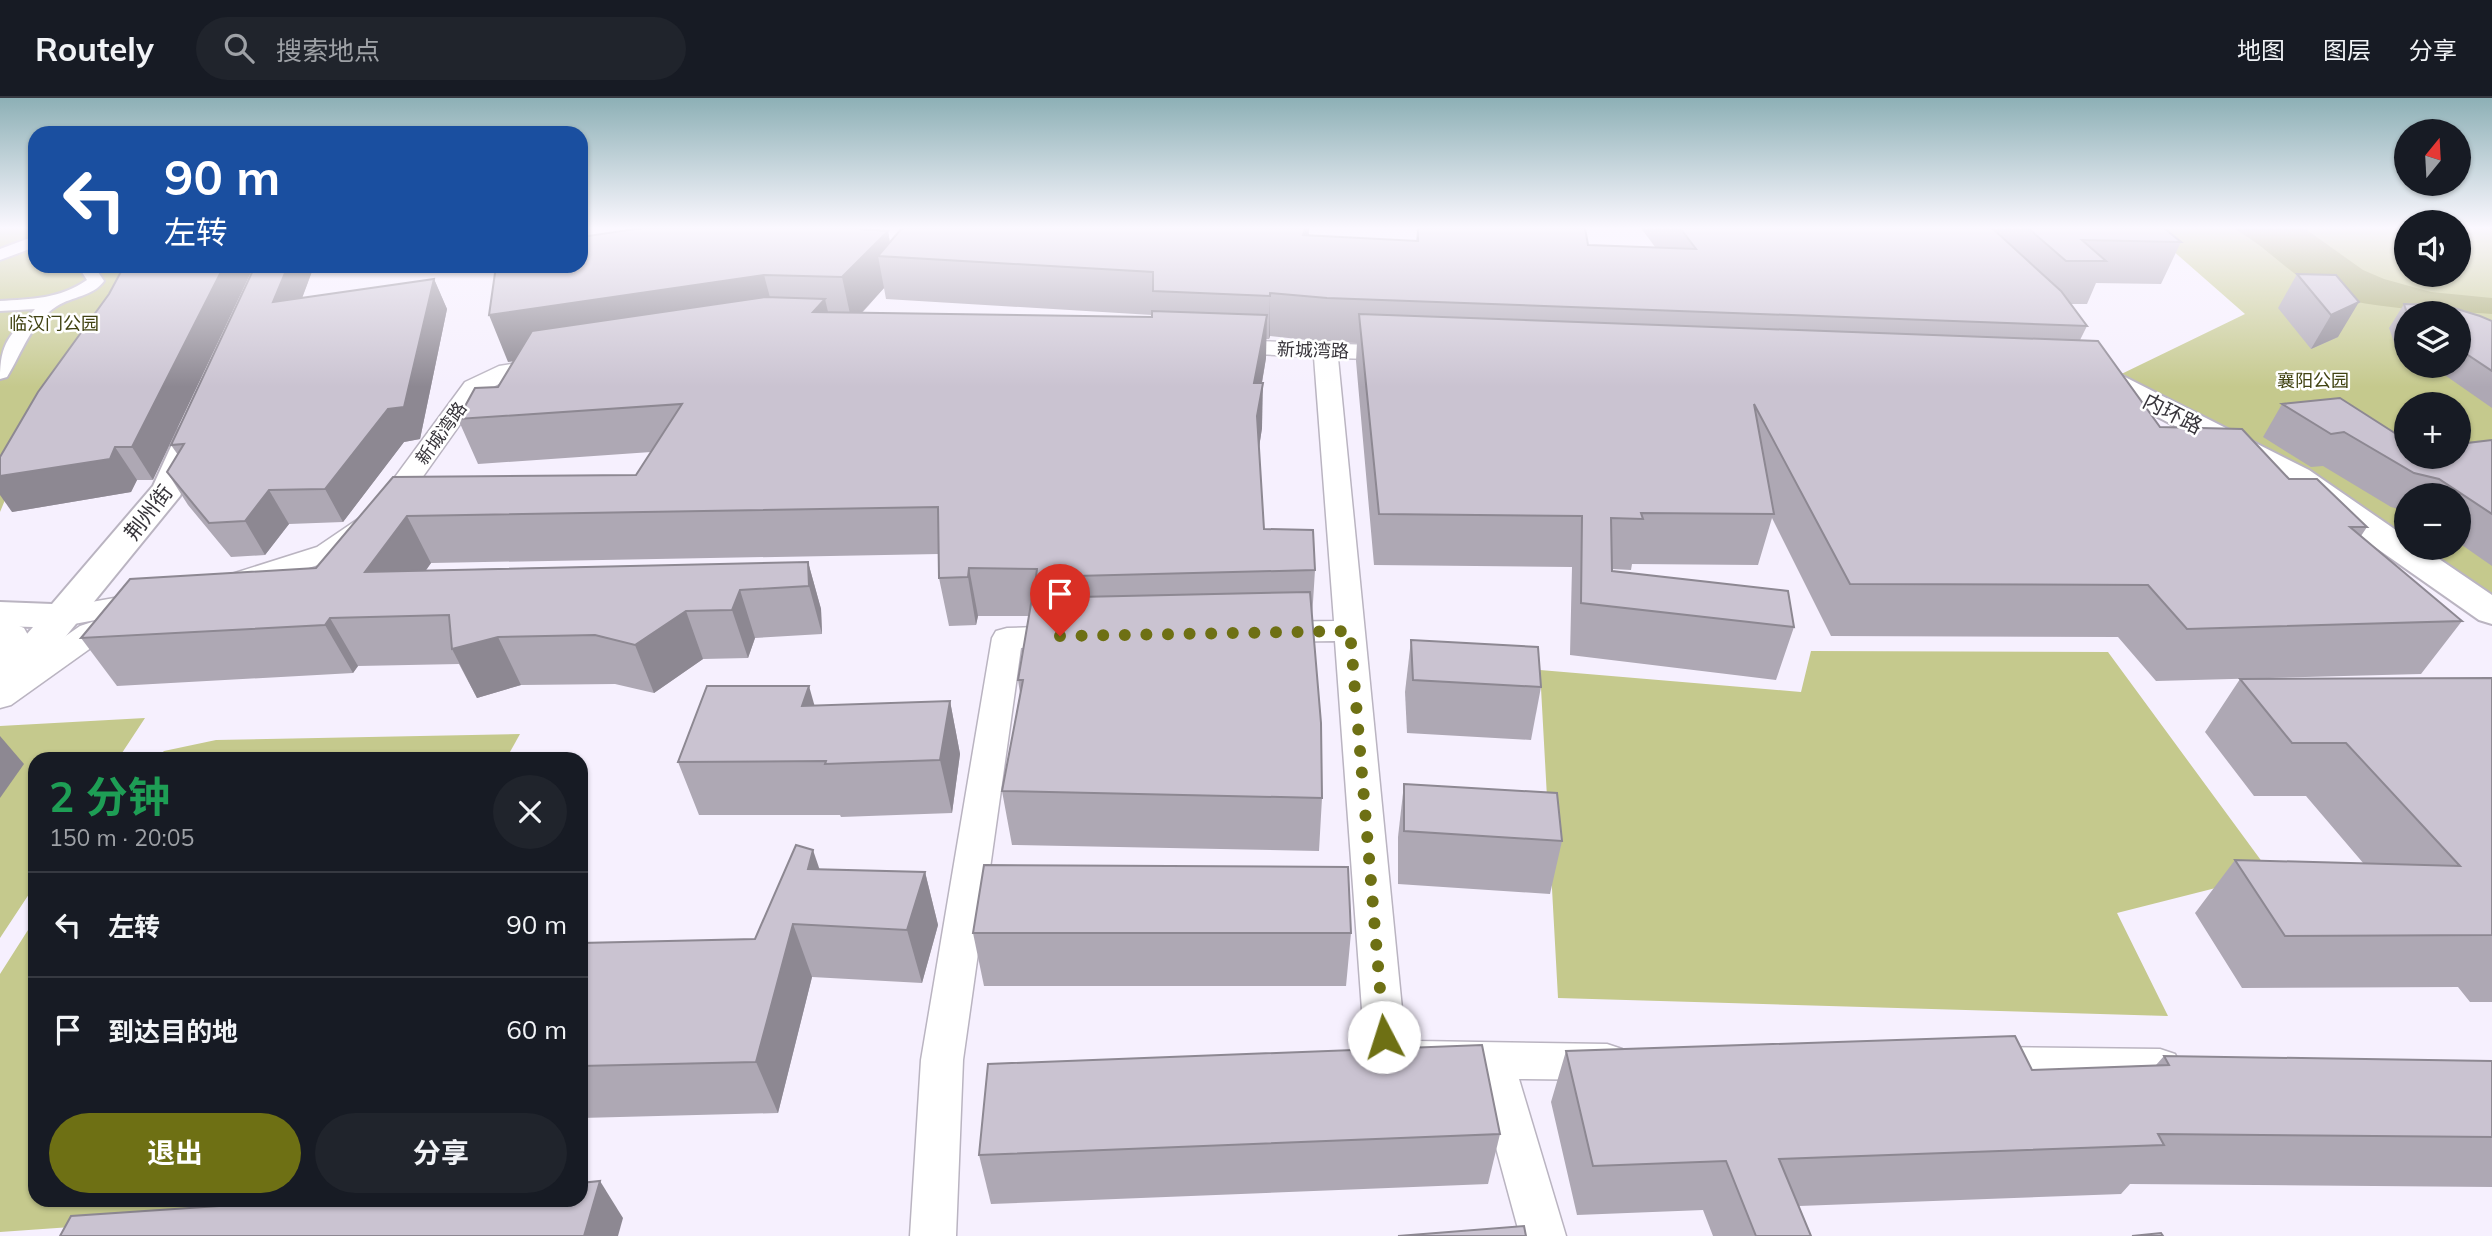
<!DOCTYPE html>
<html lang="zh">
<head>
<meta charset="utf-8">
<style>
	body { margin:0; font-family:Mulish,"Noto Sans SC",sans-serif; background:#20242c; color:#f1f3f6; height:100vh; display:flex; flex-direction:column; font-size:26px; white-space:nowrap }
	* { box-sizing:border-box; margin:0 }
	p { font-size:23px; color:#9ea1a6 }
	.icon { flex:none; width:38px; height:38px; fill:none; stroke:currentColor; stroke-width:2; stroke-linecap:round; stroke-linejoin:round }
	.map { position:relative; flex:1; overflow:hidden }
	.side { position:absolute; left:28px; top:654px; width:560px; height:455px; display:flex; flex-direction:column; background:#171b24; border-radius:21px; box-shadow:0 2px 5px #0004 }
	.side>* { flex:none }
	.guide { position:absolute; left:28px; top:28px; width:560px; height:147px; border-radius:21px; box-shadow:0 2px 5px #0004; background:#1a4fa0; color:#fff; overflow:hidden }
	.needle { width:46px; rotate:18deg }
	.tools { position:absolute; left:2394px; top:21px; display:grid; gap:14px }
	.tools a { display:grid; place-items:center; width:77px; height:77px; border-radius:50%; background:#171b24; box-shadow:0 2px 5px #0004; font-size:35px }
	.pin { position:absolute; display:grid; place-items:center; width:60px; height:60px; color:#fff; margin:-72px -30px; border-radius:50% 50% 50% 0; rotate:-45deg; box-shadow:0 0 7px #0007 }
	.pin .icon { rotate:45deg }
	.me { position:absolute; width:77px; margin:-38px; rotate:355deg; stroke-linejoin:round; filter:drop-shadow(0 0 5px #0008) }
	.turn { display:flex; align-items:center; gap:24px; height:147px; padding:0 21px; font-size:32px }
	.turn .icon { width:91px; height:91px; stroke-width:2.5 }
	.turn b { display:block; font-size:49px; line-height:60px }
	.round { display:grid; place-items:center; flex:none; width:74px; height:74px; border-radius:37px; background:#20242c }
	.overview { display:flex; align-items:center; justify-content:space-between; height:119px; padding:0 21px }
	h1 { font-size:42px; font-weight:700; line-height:52px; color:#1e9e55 }
	.cta { display:flex; gap:14px; margin-top:auto; padding:14px 21px }
	.cta a { flex:1; height:80px; border-radius:42px; background:#6e7014; color:#fff; font-size:28px; font-weight:700; line-height:80px; text-align:center }
	.cta a+a { background:#20242c; color:#f1f3f6 }
	ul { padding:0; list-style:none }
	li { display:flex; align-items:center; gap:21px; height:105px; padding:0 21px; border-top:2px solid #363941 }
	li div { flex:1 }
	li b { display:block; font-size:26px }
	li em { font-style:normal }
	header { display:flex; align-items:center; gap:42px; box-sizing:border-box; height:98px; padding:0 35px; background:#171b24; border-bottom:2px solid #363941 }
	header strong { font-size:33px }
	nav { display:flex; gap:38px; margin-inline-start:auto; font-size:24px }
	.search { width:490px; height:63px; background:#20242c; display:flex; align-items:center; gap:18px; box-sizing:border-box; padding:0 24px; border-radius:38px; color:#9ea1a6; font-size:26px }
	.map>svg:first-child { display:block }
	.green { fill:#c5c98d; fill-rule:evenodd }
	.water { fill:#a6a96b }
	.lines { fill:none; stroke-linecap:round; stroke-linejoin:round }
	.pedestrian-casing { stroke:#bab4c1; stroke-width:4 }
	.minor-casing { stroke:#bab4c1; stroke-width:3 }
	.tertiary-casing { stroke:#bab4c1; stroke-width:4 }
	.pedestrian { fill:#fff; fill-rule:evenodd }
	.minor { fill:#fff; fill-rule:evenodd }
	.tertiary { fill:#fff; fill-rule:evenodd }
	.wall { fill:#aea8b4; fill-rule:evenodd }
	.shaded-wall { fill:#8d8892 }
	.building { fill:#cac3d1; stroke:#8d8892; stroke-width:2 }
	.route { stroke:#6e7014; stroke-width:12; stroke-dasharray:0 21.6 }
	.labels { text-anchor:middle; dominant-baseline:central; stroke-width:5; stroke-linejoin:round; paint-order:stroke }
	.far-park-label { font-size:18px; fill:#414312; stroke:#fff }
	.far-street-label { font-size:18px; fill:#37343a; stroke:#fff }
	.street-label { font-size:21px; fill:#37343a; stroke:#fff }
</style>
</head>
<body>
<header>
<strong>Routely</strong>
<div class="search"><svg class="icon" aria-label="search" viewBox="0 0 24 24"><circle cx="10" cy="10" r="6"/><path d="M15 15l6 6"/></svg>搜索地点</div>
<nav><a>地图</a><a>图层</a><a>分享</a></nav>
</header>
<div class="map">
<svg width="2492" height="1138" viewBox="0 0 2492 1138">
	<rect width="100%" height="100%" fill="#f6f0fe"/>
	<g class="green">
		<path d="M0 130H35V168H157L19 368 0 414Z"/>
		<path d="M2147 130H2406V177H2459V130H2492V514L2109 282 2245 216ZM2406 215H2459V268H2406ZM2406 306H2459V359H2406ZM2406 397H2459V450H2406Z"/>
		<path d="M1811 553 2108 554 2271 776 2117 815 2168 918 1558 900 1540 572 1801 594Z"/>
		<path d="M145 620 118 661 35 662V787L0 840V628Z"/>
		<path d="M520 636 506 661H155L164 653 216 642Z"/>
		<path d="M35 821V1102L440 1103 0 1134V876Z"/>
	</g>
	<path class="water" d="M2232 130H2304L2363 172 2384 181 2431 194 2492 200V216C2444 212 2357 213 2316 190 2286 173 2264 146 2232 130Z"/>
	<g class="lines">
		<defs>
			<g id="pedestrian">
				<path d="M35 138V149L0 162V151Z"/>
				<path d="M78 168H94L104 183C92 199 73 198 57 208 31 224 22 255 7 279L0 281C0 244 10 237 35 211L0 213V203C31 201 60 201 87 182Z"/>
			</g>
			<g id="minor">
				<path d="M1225 242 1400 248 1408 250 1412 255 1408 260 1400 262 1338 260 1404 931 1417 943 1607 946 1622 951 1628 964 1622 977 1607 982 1519 981 1566 1138H1520L1477 980C1431 980 1387 989 1364 939L1335 543 1273 544 1262 541 1258 534 1262 527 1273 524 1334 523 1314 259 1217 254 1213 249 1217 244Z"/>
				<path d="M549 260 557 262 561 267 557 272 513 279 483 294 390 425 337 461 239 492 229 495 219 492 214 486 219 480 317 449 370 413 465 284 499 268Z"/>
				<path d="M148 494 159 496 163 503 159 510 125 517 131 518 135 525 131 532 102 542 11 607 0 610V520L24 530 28 537 17 572 80 528 101 521 63 528 52 525 48 518 52 511Z"/>
				<path d="M1067 528 1078 531 1082 538 1078 545 1021 550 963 962 956 1138H910L921 962 992 540 996 533 1007 530Z"/>
				<path d="M1987 949 2160 951 2175 956 2181 969 2175 982 2160 987 1987 985 1972 980 1966 967 1972 954Z"/>
			</g>
			<g id="tertiary">
				<path d="M2095 259 2105 262 2119 276 2309 372 2406 439V450H2423L2492 497V526L2479 522 2285 386 2099 288 2080 268 2085 262Z"/>
				<path d="M194 324 205 326 210 333 180 398 14 602 0 606V567L33 529 0 528V504L52 506 153 388 178 333 183 326Z"/>
			</g>
		</defs>
		<use href="#pedestrian" class="pedestrian-casing"/>
		<use href="#minor" class="minor-casing"/>
		<use href="#tertiary" class="tertiary-casing"/>
		<use href="#pedestrian" class="pedestrian"/>
		<use href="#minor" class="minor"/>
		<use href="#tertiary" class="tertiary"/>
	</g>
	<g class="wall">
		<path d="M902 130H1309V138L1416 143 1417 130H1585L1588 147 1655 149 1641 130H2164L2181 144 2161 186 2096 185 2087 206H2071L2087 228 2080 242 2160 329 2289 381 2367 429 2361 438 2462 523 2421 576 2156 583 2118 539 1831 538 1772 420 1758 467 1632 466 1631 472 1612 471V473L1794 529 1776 582 1570 557 1572 469 1374 467 1356 263 1357 245 1325 244 1270 238 1269 241H1266V260L1262 285V330L1259 349 1264 431 1315 472 1312 520 1322 700 1319 753 1012 747 1002 693 1020 595 1018 582 1029 518H978L976 527 949 528 939 480V456L431 465 426 472 808 464 821 511 822 536 755 540 748 560 703 561 654 595 615 586 521 587 477 600 459 566 358 568 353 575 117 588 81 540 316 470 393 379 636 377 651 354 478 366 458 321 498 289 513 263 508 264 860 131 888 133 890 144ZM884 190 886 201 1152 217V219L862 215Z"/>
		<path d="M255 168H314L302 200 434 181 447 211 420 341 404 344 343 424 289 426 265 457 231 459 188 407 167 374 178 357 171 347Z"/>
		<path d="M2297 176 2336 177 2338 239 2311 251 2278 210Z"/>
		<path d="M109 196 153 382H137L131 394 12 414Z"/>
		<path d="M2404 206 2444 207 2480 218 2492 223V310L2439 273 2416 268H2459V215H2406V263L2400 261 2389 230Z"/>
		<path d="M2282 306 2406 359 2492 342V468L2459 445V397H2406V413L2391 409 2323 368 2311 369 2263 339Z"/>
		<path d="M1411 542 1541 589 1531 642 1407 635 1405 594Z"/>
		<path d="M2492 580V904H2470L2458 889 2242 890 2195 815 2235 762 2364 766 2306 698H2254L2205 634 2240 581Z"/>
		<path d="M950 603 960 656 952 715 841 719 840 717H699L678 664 815 608Z"/>
		<path d="M1404 686 1562 743 1550 796 1398 786V739Z"/>
		<path d="M820 771 925 774 938 827 922 885 812 879 778 1015 581 1020V845L755 841Z"/>
		<path d="M973 835H1351L1346 888H984Z"/>
		<path d="M1566 953 2032 972 2156 967 2164 958 2492 963V1089L2130 1086 2121 1096 1799 1108 1811 1138H1713L1703 1112 1577 1117 1551 1004Z"/>
		<path d="M1500 1036 1488 1086 991 1106 979 1057Z"/>
	</g>
	<g class="shaded-wall">
		<path d="M1306 130H1309L1308 159 1303 137Z"/>
		<path d="M888 133 892 159 878 158 884 190 852 225 842 179Z"/>
		<path d="M224 168H254L153 382 132 349Z"/>
		<path d="M288 168H314L289 235 273 204Z"/>
		<path d="M764 177 776 222 508 264 489 217Z"/>
		<path d="M434 181 447 211 420 341 404 344 343 424 325 391Z"/>
		<path d="M1270 195V238L1269 241 1270 198Z"/>
		<path d="M825 201 835 244 813 214Z"/>
		<path d="M2359 204 2338 239 2311 251 2331 217Z"/>
		<path d="M1267 217 1266 260 1254 330V285Z"/>
		<path d="M1263 285 1262 330 1257 363V318Z"/>
		<path d="M115 349 137 382 131 394 12 414 0 397V378Z"/>
		<path d="M269 392 289 426 265 457 245 423Z"/>
		<path d="M407 418 431 465 393 519 365 474Z"/>
		<path d="M808 464 821 511 822 536 809 488Z"/>
		<path d="M969 470 978 518 976 527 968 479Z"/>
		<path d="M740 492 755 540 748 560 732 512Z"/>
		<path d="M686 513 703 561 654 595 635 547Z"/>
		<path d="M330 520 358 568 353 575 325 527Z"/>
		<path d="M498 539 521 587 477 600 452 551Z"/>
		<path d="M809 588 824 641 802 608Z"/>
		<path d="M950 603 960 656 952 715 940 662Z"/>
		<path d="M0 638 24 666 0 700Z"/>
		<path d="M813 752 831 805 808 771Z"/>
		<path d="M925 774 938 827 922 885 907 832Z"/>
		<path d="M793 826 812 879 778 1015 756 964Z"/>
		<path d="M600 1083 623 1120 618 1138H584Z"/>
	</g>
	<g class="building">
		<path d="M642 130H860V131L888 133 842 179 764 177 489 217 496 168H581V139Z"/>
		<path d="M902 130H1306L1303 137 1418 143V130H1585L1588 147 1696 151 1680 130H1992L2061 193 2087 228 1327 200 1270 195V198L1153 193V174L878 158Z"/>
		<path d="M2028 130H2164L2181 144 2082 142 2106 163H2066Z"/>
		<path d="M124 168H224L132 349H115L110 361 0 378V359L38 294 109 196Z"/>
		<path d="M255 168H288L273 204 434 181 404 309 388 311 325 391 269 392 245 423 209 425 167 374 184 346 171 347Z"/>
		<path d="M2297 176 2336 177 2359 204 2331 217Z"/>
		<path d="M765 199 825 201 813 214 1152 219V213L1267 217 1254 285H1263L1257 318 1264 431 1313 432 1315 472 1036 479 1037 471 969 470 968 479 939 480 938 409 407 418 365 474 808 464 809 488 740 492 732 512 686 513 635 547 595 537 498 539 452 551 449 517 330 520 325 527 81 540 130 481 316 470 393 379 636 377 682 306 458 321 475 290 498 289 532 233Z"/>
		<path d="M2404 206 2444 207 2480 218 2492 223V273L2459 251V215H2407Z"/>
		<path d="M1359 216 2098 243 2160 329 2242 331 2289 381H2317L2367 429H2350L2462 523 2187 531 2148 487 1850 486 1754 306 1774 416 1641 415 1643 421 1611 420 1612 473 1788 493 1794 529 1581 505 1582 418 1379 416Z"/>
		<path d="M2340 300 2401 339 2406 338V359H2459V346L2492 342V416L2439 381 2414 375 2344 334 2331 336 2282 306Z"/>
		<path d="M1310 494 1321 625 1322 700 1002 693 1023 582H1018L1032 500Z"/>
		<path d="M1411 542 1538 549 1541 589 1413 582Z"/>
		<path d="M2492 580V837L2285 838 2235 762 2460 768 2346 645H2292L2240 581Z"/>
		<path d="M707 588H809L802 608 950 603 940 662 825 666 826 663 678 664Z"/>
		<path d="M1404 686 1557 695 1562 743 1404 733Z"/>
		<path d="M796 747 813 752 808 771 925 774 907 832 793 826 756 964 581 968V845L755 841Z"/>
		<path d="M984 767 1348 769 1351 835H973Z"/>
		<path d="M2015 938 2032 972 2169 967 2164 958 2492 963V1039L2158 1036 2164 1047 1779 1061 1811 1138H1756L1726 1063 1593 1068 1566 953Z"/>
		<path d="M1482 947 1500 1036 979 1057 988 966Z"/>
		<path d="M600 1083 584 1138H60L71 1118 308 1102H581V1085Z"/>
		<path d="M1524 1128 1526 1138H1398Z"/>
		<path d="M2161 1135 2163 1138H2132Z"/>
	</g>
	<linearGradient id="sky" x2="0" y2="1"><stop stop-color="#8db0b6"/><stop offset="0.45" stop-color="#fbf8ff"/><stop offset="1" stop-color="#fbf8ff" stop-opacity="0"/></linearGradient>
	<rect width="2492" height="289" fill="url(#sky)"/>
	<g class="lines">
		<path class="route" d="M1060 538 1350 533 1384 939"/>
	</g>
	<g class="labels">
		<g class="far-park-label">
			<text x="54" y="225">临汉门公园</text>
			<text x="2313" y="282">襄阳公园</text>
		</g>
		<g class="far-street-label">
			<text transform="translate(1313 252) rotate(2)">新城湾路</text>
			<text transform="translate(441 335) rotate(-54)">新城湾路</text>
		</g>
		<g class="street-label">
			<text transform="translate(2173 315) rotate(27)">内环路</text>
			<text transform="translate(148 414) rotate(-52)">荆州街</text>
		</g>
	</g>
</svg>
<div class="tools">
<a><svg class="needle" viewBox="-14 -14 28 28"><path d="M0-13l5 13h-10z" fill="#e53935"/><path d="M0 13l5-13h-10z" fill="#9ea1a6"/></svg></a>
<a><svg class="icon" aria-label="sound" viewBox="0 0 24 24"><path d="M4 9h4l5-4v14l-5-4H4zM17 9q2 3 0 6"/></svg></a>
<a><svg class="icon" aria-label="layers" viewBox="0 0 24 24"><path d="M12 4l9 5-9 5-9-5zM3 14l9 5 9-5"/></svg></a>
<a>+</a>
<a>−</a>
</div>
<div class="pin" style="left:1060px;top:538px;background:#d93025"><svg class="icon" aria-label="arrive" viewBox="0 0 24 24"><path d="M6 21V4h12l-3 4 3 4H6"/></svg></div>
<svg class="me" style="left:1384px;top:939px" viewBox="-20 -20 40 40"><circle r="19" fill="#fff"/><path d="M0-13L10 11 0 6-10 11z" fill="#6e7014"/></svg>
<div class="guide">
<div class="turn"><svg class="icon" aria-label="left" viewBox="0 0 24 24"><path d="M17 20v-9H6M10 6l-5 5 5 5"/></svg><div><b>90 m</b>左转</div></div>
</div>
<section class="side">
<div class="overview"><div><h1>2 分钟</h1><p>150 m · 20:05</p></div><a class="round"><svg class="icon" aria-label="close" viewBox="0 0 24 24"><path d="M6 6l12 12M18 6L6 18"/></svg></a></div>
<ul>
<li><svg class="icon" aria-label="left" viewBox="0 0 24 24"><path d="M17 20v-9H6M10 6l-5 5 5 5"/></svg><div><b>左转</b></div><em>90 m</em></li>
<li><svg class="icon" aria-label="arrive" viewBox="0 0 24 24"><path d="M6 21V4h12l-3 4 3 4H6"/></svg><div><b>到达目的地</b></div><em>60 m</em></li>
</ul>
<div class="cta"><a>退出</a><a>分享</a></div>
</section>
</div>
</body>
</html>
